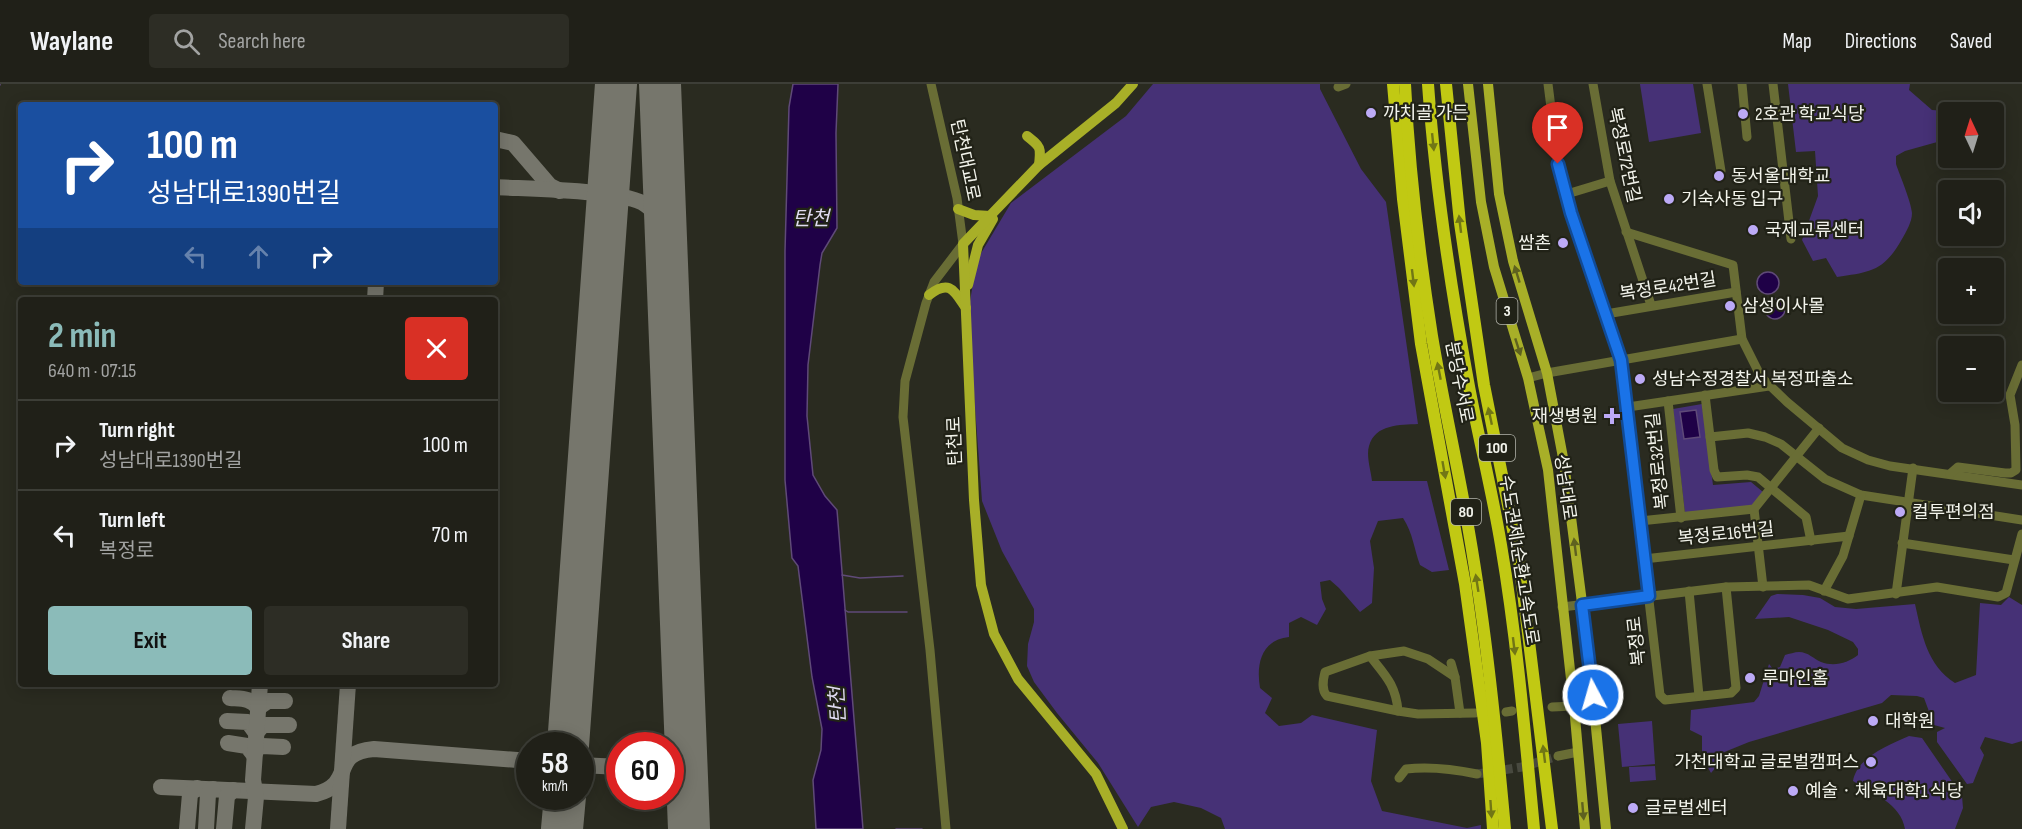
<!DOCTYPE html>
<html lang="en">
<head>
<meta charset="utf-8">
<style>
	body { margin:0; font-family:"Sofia Sans Condensed","Noto Sans KR",sans-serif; background:#2d2d25; color:#f1f3f6; height:100vh; display:flex; flex-direction:column; font-size:22px; white-space:nowrap }
	* { box-sizing:border-box; margin:0 }
	p { font-size:20px; color:#a2a3a2 }
	.icon { flex:none; width:33px; height:33px; fill:none; stroke:currentColor; stroke-width:2; stroke-linecap:round; stroke-linejoin:round }
	.map { position:relative; flex:1; overflow:hidden }
	.side { position:absolute; left:18px; top:213px; width:480px; height:390px; display:flex; flex-direction:column; background:#202018; border-radius:6px; box-shadow:0 3px 15px #0003,0 0 0 2px #3d3e37 }
	.side>* { flex:none }
	.top-card { position:absolute; left:18px; top:18px; width:480px; height:183px; border-radius:6px; box-shadow:0 3px 15px #0003,0 0 0 2px #3d3e37; background:#1a4fa0; color:#fff; overflow:hidden }
	.needle { width:39px; rotate:356deg }
	.tools { position:absolute; left:1938px; top:18px; display:grid; gap:12px }
	.tools a { display:grid; place-items:center; width:66px; height:66px; border-radius:6px; background:#202018; box-shadow:0 3px 15px #0003,0 0 0 2px #3d3e37; font-size:30px }
	.speed { position:absolute; left:516px; top:648px; display:flex; gap:12px; font-size:30px; font-weight:700; text-align:center }
	.speed>* { display:grid; place-content:center; width:78px; height:78px; border-radius:50%; background:#202018; box-shadow:0 3px 15px #0003,0 0 0 2px #3d3e37; line-height:1 }
	.speed small { font-size:15px; font-weight:400 }
	.speed .limit { border:9px solid #d22; background:#fff; color:#111 }
	.pin { position:absolute; display:grid; place-items:center; width:51px; height:51px; color:#fff; margin:-62px -26px; border-radius:50% 50% 50% 0; rotate:-45deg; box-shadow:0 0 6px #0007 }
	.pin .icon { rotate:45deg }
	.me { position:absolute; width:66px; margin:-33px; rotate:354deg; stroke-linejoin:round; filter:drop-shadow(0 0 4px #0008) }
	.turn { display:flex; align-items:center; gap:21px; height:126px; padding:0 30px; font-size:27px }
	.turn .icon { width:78px; height:78px; stroke-width:2.5 }
	.turn b { display:block; font-size:42px; line-height:51px }
	.lanes { display:flex; align-items:center; height:57px; padding:0 30px; background:#0003; justify-content:center; gap:30px; direction:ltr }
	.lanes .off { opacity:.35 }
	.round { display:grid; place-items:center; flex:none; width:63px; height:63px; border-radius:6px; background:#2d2d25 }
	.overview { display:flex; align-items:center; justify-content:space-between; height:102px; padding:0 30px }
	h1 { font-size:36px; font-weight:700; line-height:45px; color:#8bbbb9 }
	.action { display:flex; gap:12px; margin-top:auto; padding:12px 30px }
	.action a { flex:1; height:69px; border-radius:6px; background:#8bbbb9; color:#111; font-size:24px; font-weight:700; line-height:69px; text-align:center }
	.action a+a { background:#2d2d25; color:#f1f3f6 }
	ul { padding:0; list-style:none }
	li { display:flex; align-items:center; gap:18px; height:90px; padding:0 30px; border-top:2px solid #3d3e37 }
	li div { flex:1 }
	li b { display:block; font-size:22px }
	li em { font-style:normal }
	header { display:flex; align-items:center; gap:36px; box-sizing:border-box; height:84px; padding:0 30px; background:#202018; border-bottom:2px solid #3d3e37 }
	header strong { font-size:28px }
	nav { display:flex; gap:33px; margin-inline-start:auto; font-size:21px }
	.search { width:420px; height:54px; background:#2d2d25; display:flex; align-items:center; gap:15px; box-sizing:border-box; padding:0 21px; border-radius:6px; color:#a2a3a2; font-size:22px }
	.map>svg:first-child { display:block }
	.green { fill:#463176 }
	.water { fill:#1f0147; stroke:#5f4a78; stroke-width:1.5 }
	.lines { fill:none; stroke-linecap:round; stroke-linejoin:round }
	.stream { stroke:#5f4a78; stroke-width:1.5 }
	.taxiway { stroke:#76766c; stroke-width:16 }
	.runway { stroke:#76766c; stroke-width:42 }
	.minor-tunnel { stroke:#48493f; stroke-width:9; stroke-dasharray:9 4.5; stroke-linecap:butt }
	.minor { stroke:#696d35; stroke-width:9 }
	.major { stroke:#a8af28; stroke-width:10 }
	.highway { stroke:#c1c913; stroke-width:12 }
	.oneway { fill:#717615 }
	.oneway2 { fill:#5e611f }
	.route-casing { stroke:#114b97; stroke-width:15 }
	.route { stroke:#1a73e8; stroke-width:10 }
	.poi-dot { fill:#bcaaf6; stroke:#212217; stroke-width:2 }
	.labels { text-anchor:middle; dominant-baseline:central; stroke-width:4.5; stroke-linejoin:round; paint-order:stroke }
	.shield { fill:#212217; stroke:#b4b5ac; stroke-width:1.5 }
	.shield-label { font-size:16px; font-weight:bold; fill:#f3f4ec }
	.poi-label { font-size:18px; fill:#f3f4ec; stroke:#212217; text-anchor:start }
	.street-label { font-size:18px; fill:#f3f4ec; stroke:#212217 }
	.water-label { font-size:20px; font-style:italic; fill:#dfdbf0; stroke:#212217 }
</style>
</head>
<body>
<header>
<strong>Waylane</strong>
<div class="search"><svg class="icon" aria-label="search" viewBox="0 0 24 24"><circle cx="10" cy="10" r="6"/><path d="M15 15l6 6"/></svg>Search here</div>
<nav><a>Map</a><a>Directions</a><a>Saved</a></nav>
</header>
<div class="map">
<svg width="2022" height="745" viewBox="0 0 2022 745">
	<rect width="100%" height="100%" fill="#2a2b20"/>
	<g class="green">
		<path d="M1153 0H1320V5L1361 85 1386 118 1418 340C1400 341 1375 340 1369 362 1366 372 1371 387 1372 397H1427L1449 486 1432 488 1420 481C1414 465 1413 449 1403 434L1378 437 1370 457 1374 484 1372 519 1360 528 1339 504 1330 496 1320 498 1322 515 1326 525 1317 541 1301 533 1289 539V553C1261 556 1256 580 1260 604L1272 614 1265 629 1279 642 1301 639 1312 631 1377 646 1371 697 1382 727 1467 744 1481 741V745H1225L1221 734 1201 724 1174 718 1151 723 1138 743 1098 679 1057 629 1034 598 1027 582 1028 560 1034 538V525L1002 467 982 417 968 229 977 176 1011 119 1126 32Z"/>
		<path d="M1640 0H1693L1701 49 1649 58Z"/>
		<path d="M1788 0H1910L1909 6 1932 26 1960 28H1948V55L1905 67 1896 72V80C1900 92 1911 117 1912 129 1912 138 1906 148 1902 155 1884 187 1871 188 1837 193L1826 174 1813 177 1802 156 1818 112 1815 67 1796 68Z"/>
		<path d="M1702 320 1713 401 1751 398 1763 408 1750 424 1685 430 1673 325Z"/>
		<path d="M1777 510 1803 511 1820 514 1835 523 1856 525 1915 520C1922 551 1927 581 1955 599L1976 591 1980 519 2001 521 2009 513 2022 521V657L2012 660 1985 653 1980 664 1984 671 1983 674 1973 699 1967 700 1937 658V648L1945 644 1934 641 1924 614 1917 612 1891 611 1882 619 1749 658 1722 669 1717 682 1711 689 1702 673V652L1690 646 1691 626 1754 618 1759 612 1769 580 1773 585 1780 583 1785 571C1789 570 1795 568 1799 568 1808 568 1814 575 1821 578 1834 583 1848 579 1858 571V565L1853 558 1828 546 1789 533 1755 535 1771 512Z"/>
		<path d="M1652 637 1655 680 1622 683 1618 640Z"/>
		<path d="M1909 652 1922 654 1962 712 1963 724 1955 745H1905C1901 720 1873 709 1853 697 1857 673 1889 661 1909 652Z"/>
		<path d="M1655 682 1656 696 1630 698 1629 683Z"/>
	</g>
	<g class="water">
		<path d="M793 0H838L836 49 837 144 822 169 820 181 808 281 807 332 813 391 825 412 837 426 863 745H816L813 696 821 666 822 645 812 593 798 482 792 474 785 396V167L789 23Z"/>
		<circle cx="1768" cy="199" r="11"/>
		<circle cx="1775" cy="225" r="10"/>
		<path d="M1696 326 1700 353 1684 355 1680 328Z"/>
	</g>
	<g class="lines">
		<g class="stream">
			<path d="M0 1V0"/>
			<path d="M842 491 860 494 903 492"/>
			<path d="M845 526 848 528H907"/>
			<path d="M896 745H922"/>
		</g>
		<g class="taxiway">
			<path d="M495 55 513 59 550 102 560 107"/>
			<path d="M495 103C525 105 627 106 646 121 659 130 663 143 666 157"/>
			<path d="M375 216 376 198"/>
			<path d="M230 614C242 615 251 614 258 624L268 617H285"/>
			<path d="M227 637 248 638 256 649 263 641H289"/>
			<path d="M228 659 247 662 254 671 257 665 262 662 283 663"/>
			<path d="M563 662 569 651"/>
			<path d="M670 672 680 656 684 629"/>
			<path d="M580 681 620 683"/>
			<path d="M670 696C686 705 686 723 689 739"/>
			<path d="M161 703 316 710C357 699 328 669 374 665L530 677"/>
			<path d="M187 745 190 710 197 704"/>
			<path d="M206 745 208 710 213 705"/>
			<path d="M224 745 227 712 233 706"/>
			<path d="M253 745 256 713 253 696 260 600"/>
			<path d="M338 745 348 600"/>
		</g>
		<g class="runway">
			<path d="M660 0 689 745"/>
			<path d="M568 662 616 0"/>
			<path d="M562 745 565 712"/>
		</g>
		<path class="minor-tunnel" d="M1477 690 1522 683 1558 672"/>
		<g class="minor">
			<path d="M931 0 957 114 963 160 934 198 926 219 905 297 903 333 930 566 946 745"/>
			<path d="M1548 0 1558 79 1571 129 1621 276 1660 611 1665 616 1731 609 1736 604 1726 503"/>
			<path d="M1593 0 1610 97 1651 221"/>
			<path d="M1707 0 1721 87"/>
			<path d="M1742 0 1747 53"/>
			<path d="M1773 0 1791 155"/>
			<path d="M1338 3 1346 0"/>
			<path d="M1567 110 1610 97"/>
			<path d="M1626 148 1733 181 1742 255 1761 293 1787 318 1842 364 1868 376 1890 382 2022 401"/>
			<path d="M1606 230 1736 208"/>
			<path d="M1528 294 1547 289 1742 255"/>
			<path d="M1705 311 1714 386 1717 393 1747 391 1758 393 1806 433 1811 457"/>
			<path d="M1668 317 1681 434"/>
			<path d="M1628 323 1769 302"/>
			<path d="M1710 353 1748 349 1765 353 1781 360 1825 395 1861 411 2022 436"/>
			<path d="M1950 390 1958 383 2005 389H2011L2016 386 2015 341 2010 311 2022 281"/>
			<path d="M1754 425 1763 503"/>
			<path d="M1640 437 1754 425 1819 344"/>
			<path d="M1902 459 2014 476"/>
			<path d="M1644 475 1849 452"/>
			<path d="M1689 507 1699 612"/>
			<path d="M1824 507 1843 472 1861 411"/>
			<path d="M1896 510 1913 384"/>
			<path d="M1562 523 1726 503 1809 501 1848 515 1937 503 1998 513 2006 509 2022 450"/>
			<path d="M1370 572 1325 588C1323 596 1321 606 1327 612L1398 627"/>
			<path d="M1451 579 1455 593 1460 629"/>
			<path d="M1455 593 1428 575 1404 567 1370 572C1385 591 1396 601 1398 627L1418 630 1475 629"/>
			<path d="M1552 623 1574 622"/>
			<path d="M1506 628 1512 627"/>
			<path d="M1558 672 1578 668"/>
			<path d="M1399 694 1406 685C1431 682 1453 685 1477 690"/>
		</g>
		<g class="major">
			<path d="M1468 0 1481 118 1494 183 1528 294 1548 386 1574 622 1585 745"/>
			<path d="M1488 0 1499 110 1513 177 1547 289 1564 379 1589 573 1606 745"/>
			<path d="M1027 52C1041 63 1041 63 1039 81"/>
			<path d="M958 125 974 131 990 132"/>
			<path d="M968 201 978 161 993 135"/>
			<path d="M929 211C950 195 954 207 966 224"/>
			<path d="M1123 745 1096 690 1018 595 994 550 981 501 974 416 963 160 1039 81 1116 19 1133 0"/>
		</g>
		<g class="highway">
			<path d="M1393 0 1403 115 1421 260 1465 500 1487 659 1493 745"/>
			<path d="M1405 0C1409 84 1419 169 1432 252 1443 318 1458 383 1469 448 1486 546 1496 646 1505 745"/>
			<path d="M1428 0C1435 99 1450 199 1468 297 1478 352 1492 406 1501 461 1517 555 1525 650 1534 745"/>
			<path d="M1446 0 1460 139 1484 301 1519 476 1552 745"/>
		</g>
	</g>
	<defs><path id="oneway-solid" d="M-6-.8H1V-3.2L6.5 0L1 3.2V.8H-6Z" transform="scale(1.5)"/></defs>
	<g class="oneway">
		<use href="#oneway-solid" transform="translate(1433 58) rotate(84)"/>
		<use href="#oneway-solid" transform="translate(1460 140) rotate(-97)"/>
		<use href="#oneway-solid" transform="translate(1413 194) rotate(83)"/>
		<use href="#oneway-solid" transform="translate(1439 287) rotate(-101)"/>
		<use href="#oneway-solid" transform="translate(1490 332) rotate(-102)"/>
		<use href="#oneway-solid" transform="translate(1444 386) rotate(80)"/>
		<use href="#oneway-solid" transform="translate(1477 499) rotate(-99)"/>
		<use href="#oneway-solid" transform="translate(1514 562) rotate(83)"/>
		<use href="#oneway-solid" transform="translate(1544 670) rotate(-97)"/>
		<use href="#oneway-solid" transform="translate(1491 725) rotate(86)"/>
	</g>
	<g class="oneway2">
		<use href="#oneway-solid" transform="translate(1517 190) rotate(-107)"/>
		<use href="#oneway-solid" transform="translate(1518 263) rotate(72)"/>
		<use href="#oneway-solid" transform="translate(1575 463) rotate(-97)"/>
		<use href="#oneway-solid" transform="translate(1583 727) rotate(85)"/>
	</g>
	<g class="lines">
		<defs>
			<path id="route" d="M1558 80 1571 129 1621 276 1649 512 1582 521 1593 611"/>
		</defs>
		<use href="#route" class="route-casing"/>
		<use href="#route" class="route"/>
	</g>
	<g class="poi-dot">
		<circle cx="1371" cy="29" r="6"/>
		<circle cx="1743" cy="30" r="6"/>
		<circle cx="1719" cy="92" r="6"/>
		<circle cx="1669" cy="115" r="6"/>
		<circle cx="1753" cy="146" r="6"/>
		<circle cx="1563" cy="159" r="6"/>
		<circle cx="1730" cy="222" r="6"/>
		<circle cx="1640" cy="295" r="6"/>
		<path d="M1609 323h6v6h6v6h-6v6h-6v-6h-6v-6h6z"/>
		<circle cx="1900" cy="428" r="6"/>
		<circle cx="1750" cy="594" r="6"/>
		<circle cx="1873" cy="637" r="6"/>
		<circle cx="1871" cy="678" r="6"/>
		<circle cx="1793" cy="707" r="6"/>
		<circle cx="1633" cy="724" r="6"/>
	</g>
	<g class="labels">
		<g class="shield">
			<rect x="1496.5" y="214" width="21" height="26" rx="4.5"/>
			<rect x="1479" y="351" width="36" height="26" rx="4.5"/>
			<rect x="1451" y="415" width="30" height="26" rx="4.5"/>
		</g>
		<g class="shield-label">
			<text x="1507" y="227">3</text>
			<text x="1497" y="364">100</text>
			<text x="1466" y="428">80</text>
		</g>
		<g class="poi-label">
			<text x="1383" y="29">까치골 가든</text>
			<text x="1755" y="30">2호관 학교식당</text>
			<text x="1731" y="92">동서울대학교</text>
			<text x="1681" y="115">기숙사동 입구</text>
			<text x="1765" y="146">국제교류센터</text>
			<text x="1551" y="159" text-anchor="end">쌈촌</text>
			<text x="1742" y="222">삼성이사몰</text>
			<text x="1652" y="295">성남수정경찰서 복정파출소</text>
			<text x="1598" y="332" text-anchor="end">재생병원</text>
			<text x="1912" y="428">컬투편의점</text>
			<text x="1762" y="594">루마인홈</text>
			<text x="1885" y="637">대학원</text>
			<text x="1859" y="678" text-anchor="end">가천대학교 글로벌캠퍼스</text>
			<text x="1805" y="707">예술ㆍ체육대학1 식당</text>
			<text x="1645" y="724">글로벌센터</text>
		</g>
		<g class="street-label">
			<text transform="translate(1624 71) rotate(78)">복정로72번길</text>
			<text transform="translate(965 76) rotate(78)">탄천대교로</text>
			<text transform="translate(1668 203) rotate(-9)">복정로42번길</text>
			<text transform="translate(1459 298) rotate(79)">분당수서로</text>
			<text transform="translate(955 357) rotate(-92)">탄천로</text>
			<text transform="translate(1658 377) rotate(-96)">복정로32번길</text>
			<text transform="translate(1565 403) rotate(82)">성남대로</text>
			<text transform="translate(1726 450) rotate(-6)">복정로16번길</text>
			<text transform="translate(1519 476) rotate(81)">수도권제1순환고속도로</text>
			<text transform="translate(1637 557) rotate(-96)">복정로</text>
		</g>
		<g class="water-label">
			<text x="811" y="135">탄천</text>
			<text transform="translate(838 621) rotate(-93)">탄천</text>
		</g>
	</g>
</svg>
<div class="tools">
<a><svg class="needle" viewBox="-14 -14 28 28"><path d="M0-13l5 13h-10z" fill="#e53935"/><path d="M0 13l5-13h-10z" fill="#a2a3a2"/></svg></a>
<a><svg class="icon" aria-label="sound" viewBox="0 0 24 24"><path d="M4 9h4l5-4v14l-5-4H4zM17 9q2 3 0 6"/></svg></a>
<a>+</a>
<a>−</a>
</div>
<div class="speed"><div>58<small>km/h</small></div><div class="limit">60</div></div>
<div class="pin" style="left:1558px;top:80px;background:#d93025"><svg class="icon" aria-label="arrive" viewBox="0 0 24 24"><path d="M6 21V4h12l-3 4 3 4H6"/></svg></div>
<svg class="me" style="left:1593px;top:611px" viewBox="-20 -20 40 40"><circle r="17" fill="#1a73e8" stroke="#fff" stroke-width="3"/><path d="M0-11L8 9 0 5-8 9z" fill="#fff"/></svg>
<div class="top-card">
<div class="turn"><svg class="icon" aria-label="right" viewBox="0 0 24 24"><path d="M7 20v-9h11M14 6l5 5-5 5"/></svg><div><b>100 m</b>성남대로1390번길</div></div>
<div class="lanes"><svg class="icon off" aria-label="left" viewBox="0 0 24 24"><path d="M17 20v-9H6M10 6l-5 5 5 5"/></svg><svg class="icon off" aria-label="ahead" viewBox="0 0 24 24"><path d="M12 20V5M6 11l6-6 6 6"/></svg><svg class="icon" aria-label="right" viewBox="0 0 24 24"><path d="M7 20v-9h11M14 6l5 5-5 5"/></svg></div>
</div>
<section class="side">
<div class="overview"><div><h1>2 min</h1><p>640 m · 07:15</p></div><a class="round" style="background:#d93025;color:#fff"><svg class="icon" aria-label="close" viewBox="0 0 24 24"><path d="M6 6l12 12M18 6L6 18"/></svg></a></div>
<ul>
<li><svg class="icon" aria-label="right" viewBox="0 0 24 24"><path d="M7 20v-9h11M14 6l5 5-5 5"/></svg><div><b>Turn right</b><p>성남대로1390번길</p></div><em>100 m</em></li>
<li><svg class="icon" aria-label="left" viewBox="0 0 24 24"><path d="M17 20v-9H6M10 6l-5 5 5 5"/></svg><div><b>Turn left</b><p>복정로</p></div><em>70 m</em></li>
</ul>
<div class="action"><a>Exit</a><a>Share</a></div>
</section>
</div>
</body>
</html>
